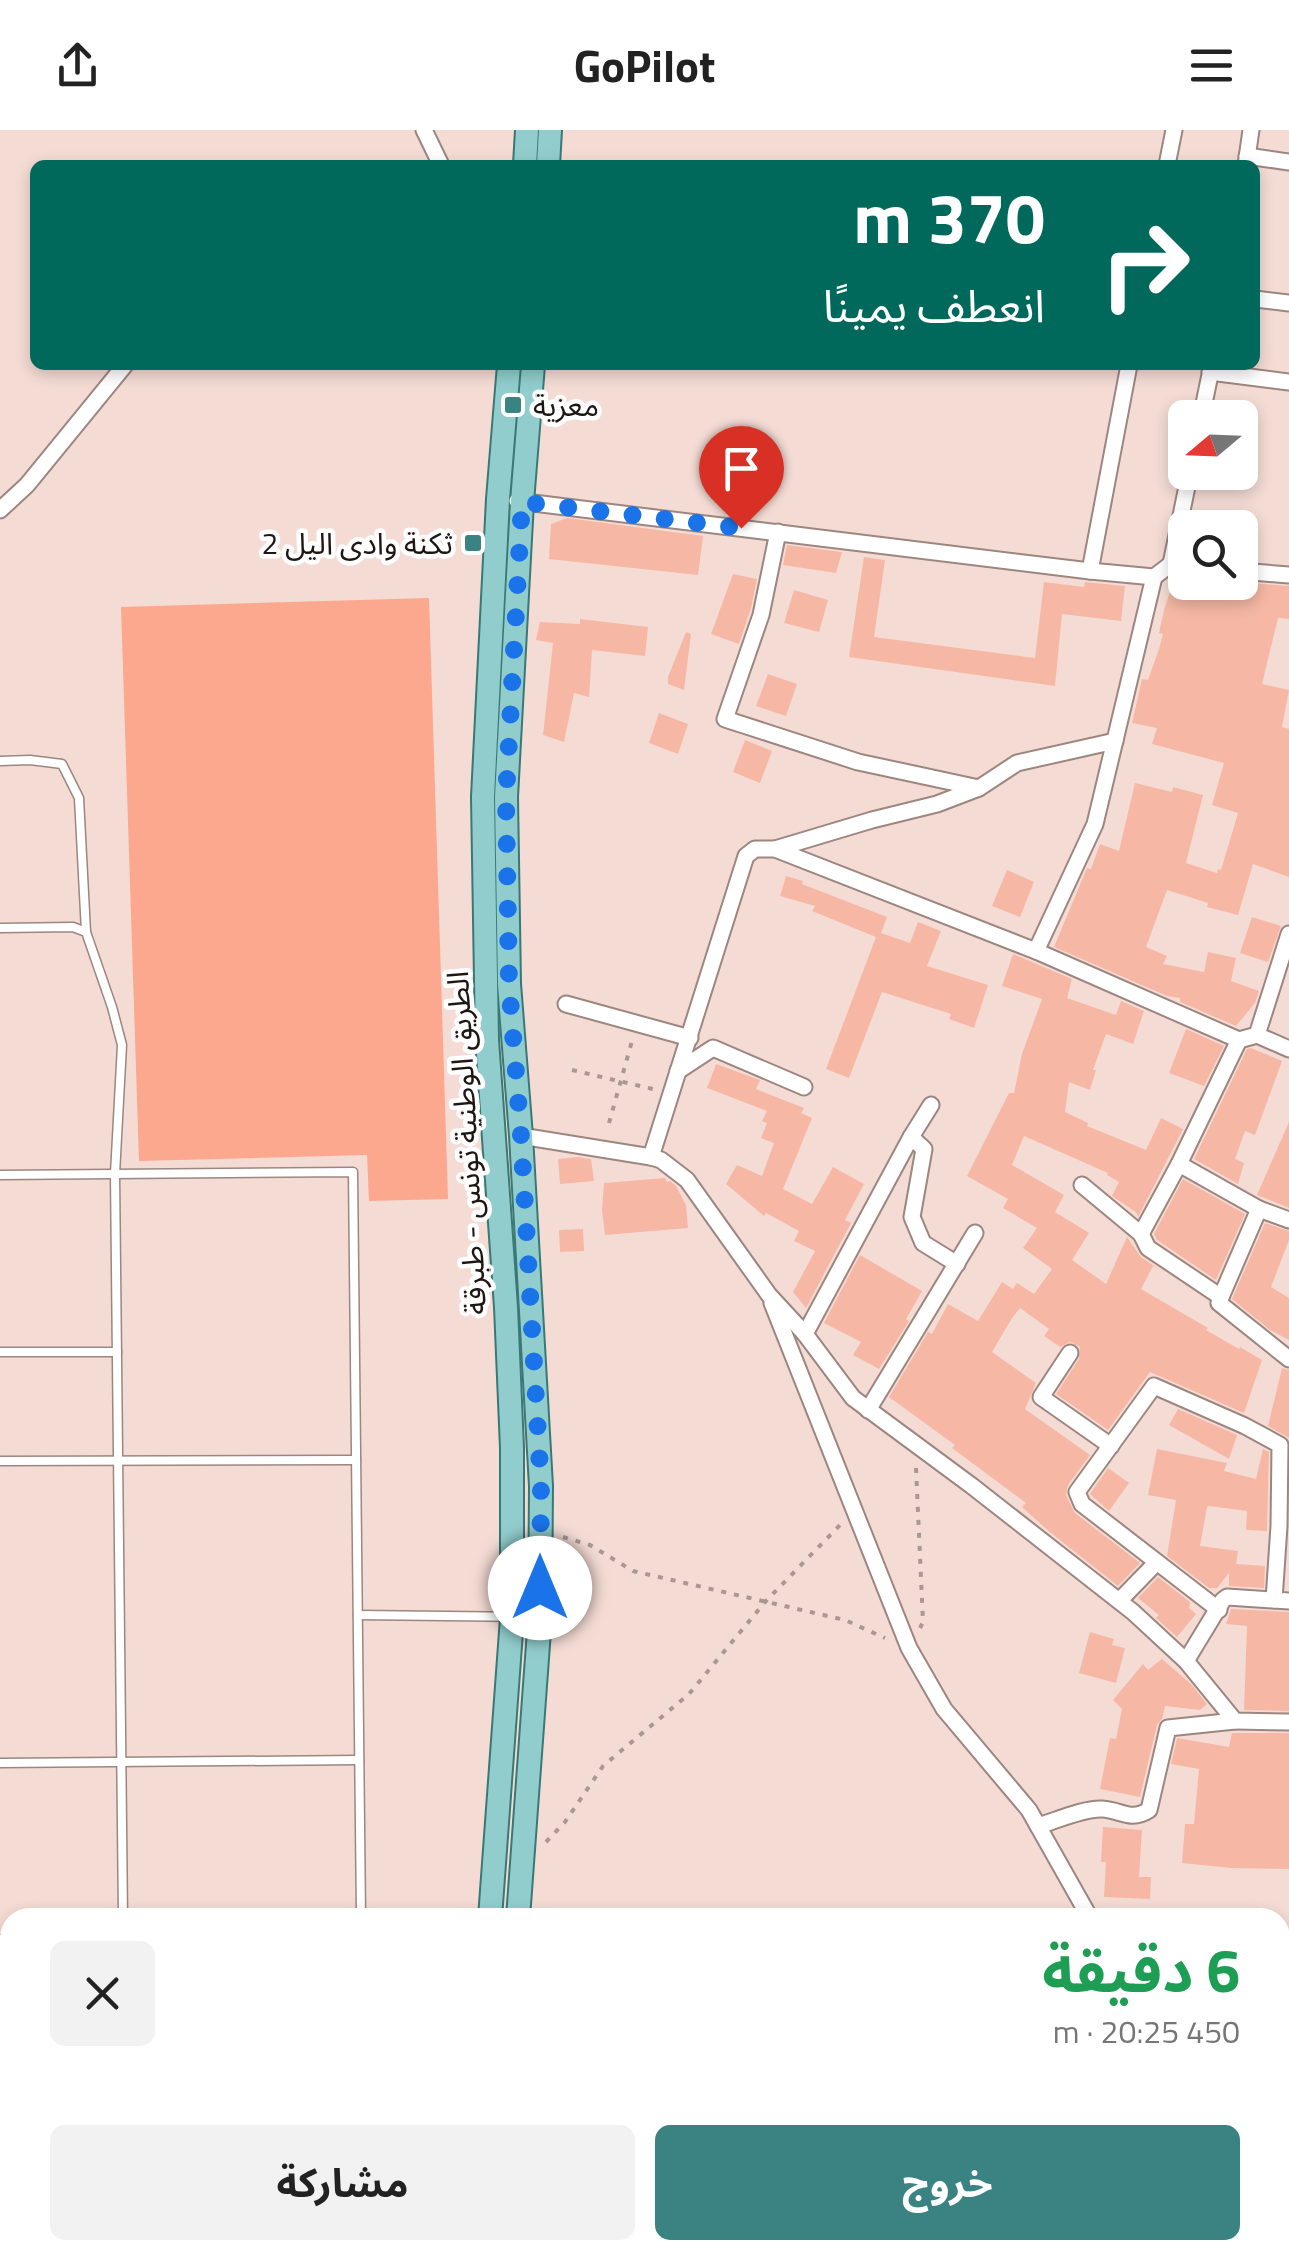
<!DOCTYPE html>
<html lang="ar">
<head>
<meta charset="utf-8">
<style>
	body { margin:0; font-family:"Titillium Web","Noto Sans Arabic",sans-serif; background:#f2f2f2; color:#222; direction:rtl; height:100vh; display:flex; flex-direction:column; font-size:38px; white-space:nowrap }
	* { box-sizing:border-box; margin:0 }
	p { font-size:32px; color:#767676 }
	.icon { flex:none; width:55px; height:55px; fill:none; stroke:currentColor; stroke-width:2; stroke-linecap:round; stroke-linejoin:round }
	.map { position:relative; flex:1; overflow:hidden; direction:ltr }
	.sheet { position:absolute; left:0px; top:1778px; width:1290px; height:352px; display:flex; flex-direction:column; background:#fff; border-radius:30px 30px 0 0; box-shadow:0 5px 15px #0003; direction:rtl }
	.sheet>* { flex:none }
	.hud { position:absolute; left:30px; top:30px; width:1230px; height:210px; border-radius:15px; box-shadow:0 5px 15px #0003; direction:rtl; background:#00695c; color:#fff; overflow:hidden }
	.needle { width:65px; rotate:251deg }
	.fabs { position:absolute; left:1168px; top:270px; display:grid; gap:20px }
	.fabs a { display:grid; place-items:center; width:90px; height:90px; border-radius:15px; background:#fff; box-shadow:0 5px 15px #0003; font-size:50px }
	.pin { position:absolute; display:grid; place-items:center; width:85px; height:85px; color:#fff; margin:-102px -42px; border-radius:50% 50% 50% 0; rotate:-45deg; box-shadow:0 0 10px #0007 }
	.pin .icon { rotate:45deg }
	.me { position:absolute; width:110px; margin:-55px; rotate:0deg; stroke-linejoin:round; filter:drop-shadow(0 0 8px #0008) }
	.turn { display:flex; align-items:center; gap:35px; height:210px; padding:0 50px; font-size:45px }
	.turn .icon { width:130px; height:130px; stroke-width:2.5 }
	.turn b { display:block; font-size:70px; line-height:85px }
	.round { display:grid; place-items:center; flex:none; width:105px; height:105px; border-radius:15px; background:#f2f2f2 }
	.overview { display:flex; align-items:center; justify-content:space-between; height:170px; padding:0 50px }
	h1 { font-size:60px; font-weight:700; line-height:75px; color:#1e9e55 }
	.action { display:flex; gap:20px; margin-top:auto; padding:20px 50px }
	.action a { flex:1; height:115px; border-radius:15px; background:#3b8382; color:#fff; font-size:40px; font-weight:700; line-height:115px; text-align:center }
	.action a+a { background:#f2f2f2; color:#222 }
	header { display:flex; justify-content:space-between; align-items:center; height:130px; padding:0 50px; background:#fff; font-size:45px; font-weight:700 }
	.map>svg:first-child { display:block }
	.green { fill:#fba88e }
	.building { fill:#f6b8a5 }
	.lines { fill:none; stroke-linecap:round; stroke-linejoin:round }
	.service-casing { stroke:#9c867f; stroke-width:11 }
	.minor-casing { stroke:#9c867f; stroke-width:19 }
	.primary-casing { stroke:#3a7876; stroke-width:26 }
	.path { stroke:#aa9791; stroke-width:4; stroke-dasharray:5 8; stroke-linecap:butt }
	.service { stroke:#fff; stroke-width:8 }
	.minor { stroke:#fff; stroke-width:15 }
	.primary { stroke:#92cdcd; stroke-width:22 }
	.route { stroke:#1a73e8; stroke-width:18; stroke-dasharray:0 32.4 }
	.poi-dot { fill:#3b8382; stroke:#fff; stroke-width:4 }
	.labels { text-anchor:middle; dominant-baseline:central; stroke-width:9; stroke-linejoin:round; paint-order:stroke }
	.poi-label { font-size:30px; fill:#1e1613; stroke:#fff; text-anchor:start }
	.street-label { font-size:30px; fill:#1e1613; stroke:#fff }
</style>
</head>
<body>
<header><svg class="icon" aria-label="menu" viewBox="0 0 24 24"><path d="M4 6h16M4 12h16M4 18h16"/></svg>GoPilot<svg class="icon" aria-label="share" viewBox="0 0 24 24"><path d="M12 15V3M7 8l5-5 5 5M5 13v7h14v-7"/></svg></header>
<div class="map">
<svg width="1289" height="2129" viewBox="0 0 1289 2129">
	<rect width="100%" height="100%" fill="#f4dcd4"/>
	<path class="green" d="M429 468 448 1069 369 1071 367 1025 139 1031 121 477Z"/>
	<g class="building">
		<path d="M567 388 703 406 698 445 549 429 551 394Z"/>
		<path d="M787 415 842 422 836 443 783 435Z"/>
		<path d="M864 427 885 430 874 507 1035 528 1044 452 1084 457 1085 452 1125 456 1121 491 1062 484 1055 556 849 527Z"/>
		<path d="M733 444 757 449 751 478 739 514 711 504Z"/>
		<path d="M1175 452H1212L1249 460 1250 453 1289 456V489L1278 488 1262 554 1289 560 1282 597 1289 599V747L1253 734 1238 785 1207 777 1208 773 1167 760 1146 817 1167 826 1163 834 1204 842 1208 822 1236 828 1231 851 1259 861 1255 873 1236 896 1180 872V868L1167 866 1054 817 1087 738 1091 739 1100 714 1119 721 1135 653 1172 662 1173 657 1203 665 1186 733 1217 743 1218 739 1221 740 1238 683 1212 675 1224 633 1152 614 1157 598 1132 593 1142 549 1148 550 1159 519 1163 504 1159 503 1164 480 1170 462 1173 463Z"/>
		<path d="M794 460 828 470 819 502 784 493Z"/>
		<path d="M580 489 648 497 645 526 592 520 589 567 574 563 564 612 543 605 553 513 536 510 540 492 580 494Z"/>
		<path d="M686 502 691 504 684 560 668 554V547Z"/>
		<path d="M768 544 797 554 786 586 756 576Z"/>
		<path d="M659 583 688 594 678 624 649 613Z"/>
		<path d="M745 610 772 621 760 653 733 642Z"/>
		<path d="M1007 740 1034 752 1020 787 992 776Z"/>
		<path d="M786 746 803 751 802 754 887 787 881 803 910 813 918 792 941 801 927 836 988 855 974 898 949 889 951 884 882 862 849 948 826 939 876 807 812 781 815 776 780 766Z"/>
		<path d="M1252 787 1281 796 1268 832 1240 823Z"/>
		<path d="M1013 824 1072 849 1067 868 1116 885 1121 871 1144 881 1133 914 1106 904 1093 940H1096L1090 960 1069 952 1065 982 1088 993 1087 996 1146 1020 1161 988 1183 999 1138 1087 1137 1083 1112 1066 1119 1052 1107 1045 1108 1043 1024 1006 1012 1035 1064 1065 1055 1082 1089 1103 1072 1130 1106 1154 1127 1107 1141 1127 1163 1142 1153 1136 1141 1159 1208 1198 1206 1200 1239 1219 1240 1217 1262 1230 1244 1283 1150 1242 1108 1300 1056 1264 1079 1229 1080 1217 1070 1212 1060 1217 1044 1206 1049 1199 1020 1178 1012 1188 992 1222 1036 1253 1025 1279 1090 1325 1068 1355 1066 1365 1075 1383 1140 1433 1118 1456 1051 1403 1022 1377 1026 1373 952 1318 955 1315 889 1267 928 1202 932 1204 948 1174 978 1191 1002 1152 1013 1159 1017 1153 1034 1164 1052 1139 1023 1118 1037 1098 1003 1078 1008 1069 967 1046 1009 963H1014L1022 924 1042 869 1002 856Z"/>
		<path d="M1186 899 1224 916 1204 956 1169 943Z"/>
		<path d="M1251 918 1282 931 1255 1005 1245 1001 1235 1029 1244 1033 1238 1054 1194 1029 1247 919Z"/>
		<path d="M716 934 760 950 756 959 804 978 801 983 812 988 783 1059 812 1074 833 1037 864 1054 845 1090 851 1093 806 1178 793 1162 815 1121 794 1111 799 1101 766 1083 764 1086 726 1054 737 1035 762 1046 774 1013 761 1008 767 993 762 991 767 981 707 958Z"/>
		<path d="M1289 992V1078L1257 1065Z"/>
		<path d="M578 1027 591 1029 594 1051 560 1054 558 1029Z"/>
		<path d="M665 1048 667 1052 670 1051 676 1056 686 1075 688 1098 605 1105 602 1080 604 1053Z"/>
		<path d="M1183 1049 1245 1084 1216 1150 1157 1110 1154 1104Z"/>
		<path d="M1265 1093 1289 1101V1110L1271 1157 1289 1168V1210L1270 1200 1232 1169Z"/>
		<path d="M583 1099 584 1121 560 1122 559 1100Z"/>
		<path d="M860 1125 922 1161 906 1189 909 1191 879 1239 853 1225 861 1212 824 1193Z"/>
		<path d="M1282 1238 1289 1240V1308L1268 1296Z"/>
		<path d="M1178 1279 1237 1305 1229 1329 1169 1295Z"/>
		<path d="M1157 1319 1227 1333 1224 1341 1256 1349 1263 1319 1269 1322 1267 1401 1246 1400 1247 1381 1209 1376 1207 1377 1200 1416 1238 1421 1236 1434 1265 1436 1264 1458 1229 1456V1443L1217 1458H1209L1167 1426 1176 1370 1148 1365Z"/>
		<path d="M1108 1338 1129 1353 1109 1381 1090 1364Z"/>
		<path d="M1158 1447 1190 1472 1189 1478 1196 1484 1177 1507 1156 1488 1159 1485 1138 1468Z"/>
		<path d="M1231 1479 1289 1482V1581L1244 1580 1247 1496 1226 1494Z"/>
		<path d="M1090 1502 1114 1509 1112 1515 1125 1518 1116 1553 1079 1543Z"/>
		<path d="M1162 1529 1191 1554 1207 1574 1200 1580 1165 1576 1162 1589 1157 1595 1140 1667 1100 1659 1110 1608 1116 1609 1122 1579 1113 1570 1143 1534 1148 1540Z"/>
		<path d="M1232 1603H1289V1739L1231 1738 1182 1733 1185 1694H1194L1199 1639 1171 1634 1177 1608 1229 1617Z"/>
		<path d="M1103 1697 1142 1700 1139 1747H1151L1150 1769 1104 1767 1106 1732H1101Z"/>
	</g>
	<g class="lines">
		<defs>
			<g id="service">
				<path d="M0 631 30 630 62 634 79 668 86 802"/>
				<path d="M0 798 73 797 86 802 112 877 122 915 115 1044 123 1788"/>
				<path d="M0 1045 353 1042 361 1788"/>
				<path d="M0 1222H117"/>
				<path d="M0 1331 356 1330"/>
				<path d="M358 1485 536 1487"/>
				<path d="M0 1633 359 1630"/>
				<path d="M0 1809H10"/>
				<path d="M0 1995H10"/>
				<path d="M176 2120V2129"/>
				<path d="M365 2120V2129"/>
			</g>
			<g id="minor">
				<path d="M424 0 441 35"/>
				<path d="M1247 26 1289 32"/>
				<path d="M1167 35 1174 0"/>
				<path d="M1246 35 1251 0"/>
				<path d="M1255 169 1289 173"/>
				<path d="M1210 242 1289 252"/>
				<path d="M1201 288 1212 235"/>
				<path d="M517 371 1090 441 1154 447 1171 434 1185 436"/>
				<path d="M0 380 27 355 125 235"/>
				<path d="M778 402 761 485 725 589 858 632 979 658"/>
				<path d="M1171 434 1190 342"/>
				<path d="M1090 441 1129 235"/>
				<path d="M1240 441 1289 445"/>
				<path d="M775 719 872 690 937 674 979 658 1017 633 1115 611"/>
				<path d="M1036 821 1239 910"/>
				<path d="M566 874 690 908"/>
				<path d="M1257 905 1289 919"/>
				<path d="M678 941 713 918 804 957"/>
				<path d="M521 1006 651 1027 661 1030 687 1050 769 1165 805 1204 853 1268 972 1356 1133 1482 1186 1531 1235 1591 1289 1592"/>
				<path d="M911 1007 924 1019 912 1087 923 1113 957 1134"/>
				<path d="M651 1027 746 726 755 719H775L1036 821 1095 694 1154 447"/>
				<path d="M1179 1034 1259 1079 1289 1090"/>
				<path d="M1082 1055 1141 1104 1179 1034 1239 910 1257 905 1289 804"/>
				<path d="M1141 1104 1148 1118 1221 1167 1219 1173 1289 1229"/>
				<path d="M1221 1167 1259 1079"/>
				<path d="M772 1173 909 1518 944 1579 1029 1680 1090 1788"/>
				<path d="M805 1204 911 1007 931 975"/>
				<path d="M1070 1223 1041 1267 1111 1316"/>
				<path d="M868 1280 975 1103"/>
				<path d="M1119 1471 1156 1433"/>
				<path d="M1219 1480 1082 1374 1077 1362 1154 1256 1245 1296 1280 1315 1279 1396 1274 1470"/>
				<path d="M1186 1531 1223 1470 1227 1467 1289 1471"/>
				<path d="M1038 1696C1055 1691 1084 1678 1102 1679 1122 1680 1130 1692 1149 1680L1168 1598 1235 1591"/>
				<path d="M1280 1888H1289"/>
				<path d="M1280 1968 1289 1970"/>
				<path d="M1033 2120 1045 2129"/>
				<path d="M1280 2120 1285 2129"/>
			</g>
			<g id="primary">
				<path d="M525 35 527 0"/>
				<path d="M548 35 550 0"/>
				<path d="M490 1788 512 1488V1318L506 1177 487 910 483 667 498 369 509 235"/>
				<path d="M518 1788 540 1487 541 1356 521 1006 509 854 506 667 522 372 533 235"/>
				<path d="M463 2129V2120"/>
				<path d="M489 2129V2120"/>
			</g>
		</defs>
		<use href="#service" class="service-casing"/>
		<use href="#minor" class="minor-casing"/>
		<use href="#primary" class="primary-casing"/>
		<g class="path">
			<path d="M572 940 657 960"/>
			<path d="M609 993 632 911"/>
			<path d="M916 1338 923 1492 920 1498"/>
			<path d="M563 1407 590 1415 633 1441 845 1490 885 1508"/>
			<path d="M546 1712 565 1692 603 1636 689 1564 765 1472 841 1394"/>
		</g>
		<use href="#service" class="service"/>
		<use href="#minor" class="minor"/>
		<use href="#primary" class="primary"/>
	</g>
	<g class="lines">
		<path class="route" d="M540 1458 541 1356 521 1006 509 854 506 667 522 372 741 398"/>
	</g>
	<g class="poi-dot">
		<rect x="503" y="265" width="20" height="20" rx="5"/>
		<rect x="463" y="403" width="20" height="20" rx="5"/>
	</g>
	<g class="labels">
		<g class="poi-label">
			<text x="533" y="275">معزية</text>
			<text x="453" y="413" text-anchor="end">ثكنة وادى اليل 2</text>
		</g>
		<g class="street-label">
			<text transform="translate(466 1013) rotate(-93)">الطريق الوطنية تونس - طبرقة</text>
		</g>
	</g>
</svg>
<div class="fabs">
<a><svg class="needle" viewBox="-14 -14 28 28"><path d="M0-13l5 13h-10z" fill="#e53935"/><path d="M0 13l5-13h-10z" fill="#767676"/></svg></a>
<a><svg class="icon" aria-label="search" viewBox="0 0 24 24"><circle cx="10" cy="10" r="6"/><path d="M15 15l6 6"/></svg></a>
</div>
<div class="pin" style="left:741px;top:398px;background:#d93025"><svg class="icon" aria-label="arrive" viewBox="0 0 24 24"><path d="M6 21V4h12l-3 4 3 4H6"/></svg></div>
<svg class="me" style="left:540px;top:1458px" viewBox="-20 -20 40 40"><circle r="19" fill="#fff"/><path d="M0-13L10 11 0 6-10 11z" fill="#1a73e8"/></svg>
<div class="hud">
<div class="turn"><svg class="icon" aria-label="right" viewBox="0 0 24 24"><path d="M7 20v-9h11M14 6l5 5-5 5"/></svg><div><b>370 m</b>انعطف يمينًا</div></div>
</div>
<section class="sheet">
<div class="overview"><div><h1>6 دقيقة</h1><p>450 m · 20:25</p></div><a class="round"><svg class="icon" aria-label="close" viewBox="0 0 24 24"><path d="M6 6l12 12M18 6L6 18"/></svg></a></div>
<div class="action"><a>خروج</a><a>مشاركة</a></div>
</section>
</div>
</body>
</html>
